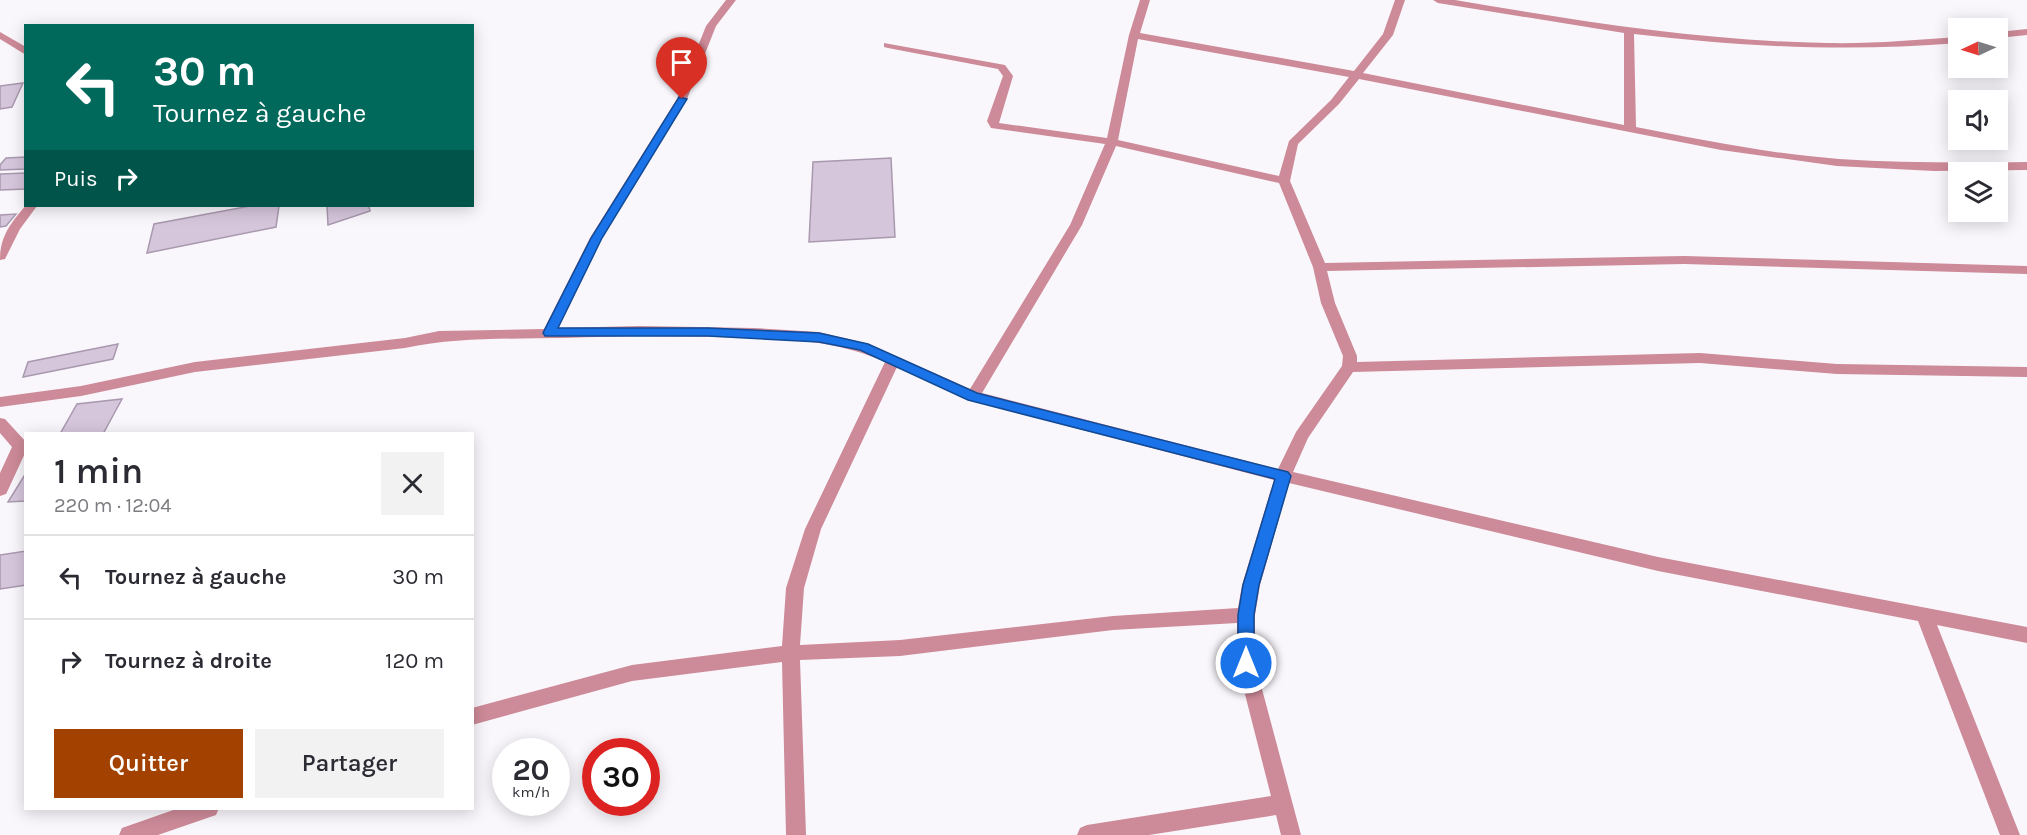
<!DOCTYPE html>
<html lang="fr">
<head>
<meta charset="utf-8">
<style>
	body { margin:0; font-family:Karla,sans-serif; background:#f2f2f3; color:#2b2b33; height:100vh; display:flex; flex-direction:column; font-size:22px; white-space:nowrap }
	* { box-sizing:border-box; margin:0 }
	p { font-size:20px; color:#7c7c81 }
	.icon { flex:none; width:33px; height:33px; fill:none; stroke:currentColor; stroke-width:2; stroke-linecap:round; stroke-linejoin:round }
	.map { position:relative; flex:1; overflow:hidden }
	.drawer { position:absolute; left:24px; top:432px; width:450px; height:378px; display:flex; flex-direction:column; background:#fff; border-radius:0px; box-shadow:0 3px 15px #0003 }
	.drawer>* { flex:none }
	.hud { position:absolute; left:24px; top:24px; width:450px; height:183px; border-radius:0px; box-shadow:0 3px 15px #0003; background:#00695c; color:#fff; overflow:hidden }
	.needle { width:39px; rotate:266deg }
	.tools { position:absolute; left:1948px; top:18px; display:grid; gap:12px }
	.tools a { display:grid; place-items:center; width:60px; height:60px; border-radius:0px; background:#fff; box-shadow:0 3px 15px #0003; font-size:30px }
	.speed { position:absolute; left:492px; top:738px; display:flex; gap:12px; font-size:30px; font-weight:700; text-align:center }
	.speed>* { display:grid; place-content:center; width:78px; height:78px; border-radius:50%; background:#fff; box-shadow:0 3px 15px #0003; line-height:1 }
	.speed small { font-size:15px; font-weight:400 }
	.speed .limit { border:9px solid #d22; background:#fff; color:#111 }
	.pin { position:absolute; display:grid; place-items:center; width:51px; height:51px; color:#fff; margin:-62px -26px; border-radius:50% 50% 50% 0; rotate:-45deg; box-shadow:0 0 6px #0007 }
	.pin .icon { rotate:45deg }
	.me { position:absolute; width:66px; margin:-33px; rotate:0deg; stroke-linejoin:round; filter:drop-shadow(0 0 4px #0008) }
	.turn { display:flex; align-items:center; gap:21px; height:126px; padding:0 30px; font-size:27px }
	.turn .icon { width:78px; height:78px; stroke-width:2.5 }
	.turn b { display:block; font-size:42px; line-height:51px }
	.then { display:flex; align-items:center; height:57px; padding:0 30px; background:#0003; gap:12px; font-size:22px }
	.round { display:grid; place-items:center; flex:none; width:63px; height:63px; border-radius:0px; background:#f2f2f3 }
	.headline { display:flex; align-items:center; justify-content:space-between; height:102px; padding:0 30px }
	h1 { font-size:36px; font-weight:600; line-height:45px }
	.button { display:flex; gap:12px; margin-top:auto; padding:12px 30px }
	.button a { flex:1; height:69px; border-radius:0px; background:#a34200; color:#fff; font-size:24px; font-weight:600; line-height:69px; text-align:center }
	.button a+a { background:#f2f2f3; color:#2b2b33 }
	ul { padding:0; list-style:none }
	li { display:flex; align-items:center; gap:18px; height:84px; padding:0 30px; border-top:2px solid #e1e1e2 }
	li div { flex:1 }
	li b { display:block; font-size:22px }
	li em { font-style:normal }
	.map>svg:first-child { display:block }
	.building { fill:#d6c6dc; stroke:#a999af; stroke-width:1.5 }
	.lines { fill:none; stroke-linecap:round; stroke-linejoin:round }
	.street { fill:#cd8a98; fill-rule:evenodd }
	.route { fill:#1a73e8; stroke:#114b97; stroke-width:1.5 }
</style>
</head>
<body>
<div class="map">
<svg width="2027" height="835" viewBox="0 0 2027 835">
	<rect width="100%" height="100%" fill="#faf7fc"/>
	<g class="building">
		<path d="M23 83 12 107 0 109V86Z"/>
		<path d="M26 157V169L0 170V165L6 158Z"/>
		<path d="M891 158 895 237 809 242 813 162Z"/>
		<path d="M26 173V189L0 190V174Z"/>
		<path d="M250 206H279L276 227 147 253 154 224Z"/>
		<path d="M327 206H369L370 211 328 225Z"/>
		<path d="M16 214 6 226 0 227V215Z"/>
		<path d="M118 344 113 359 23 377 28 362Z"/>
		<path d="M122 399 103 434H60L77 404Z"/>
		<path d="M26 473V501L8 502Z"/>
		<path d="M26 551V585L0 589V555Z"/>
	</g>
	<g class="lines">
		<g class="street">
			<path d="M726 0H736L716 26 687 99 602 238 558 328 640 326 754 328 819 332 869 344 970 389 1070 225 1105 144 991 128 987 121 1003 76 998 69 888 48 884 47V43L1005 65 1013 76 999 123 1107 138 1129 35 1140 0H1150L1140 33 1354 71 1383 34 1395 0H1405L1393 35 1363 73 1624 125V33L1438 3 1433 0H1455C1578 21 1702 41 1827 43 1871 44 1915 40 1959 37V43C1847 52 1745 47 1634 34L1636 127C1703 140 1771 154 1839 159 1902 163 1964 163 2027 162V170L1934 171 1837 166 1721 150 1359 79 1339 104 1298 144 1290 181 1325 263 1684 256 2027 266V274L1684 264 1327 271 1335 303 1357 356V362L1700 353 1837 364 2027 367V377L1837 374 1700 363 1353 372 1308 438 1293 472 1658 557 2027 627V643L1937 625 2020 835H2000L1918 621 1658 571 1289 483 1260 585 1255 615V663L1301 835H1281L1276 815 1149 835H1077L1080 828 1087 825 1271 796 1237 663V623L1113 630 900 656 800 660 806 835H786L782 662 632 681 472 725V708L632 665 782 646 786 588 805 529 885 362C831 338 773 338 715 337 664 336 614 336 564 338 511 339 457 337 405 348L195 372 81 396 0 407V397L81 386 195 362 405 338 439 331 544 329 590 238 677 99 706 26ZM1138 39 1349 77 1331 100 1289 141 1279 176 1118 140ZM1116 146 1279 183 1313 267 1321 303 1343 356 1342 366 1296 432 1278 469 982 393 1082 225ZM897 367 968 400 1274 480 1242 585 1238 608 1113 616 900 640 800 645 804 588 821 529Z"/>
			<path d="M2027 29V35L1998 38V32Z"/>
			<path d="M0 32 26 47V55L0 39Z"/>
			<path d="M26 205 37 206 20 229 5 259 0 260C0 236 11 223 26 205Z"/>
			<path d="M0 418 5 419 26 442V451L8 490 6 494 0 496V473L12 447 0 433Z"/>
			<path d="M179 808H219L216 815 158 835H119L122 828Z"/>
		</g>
	</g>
	<path class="route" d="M679 97 687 99 602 238 558 328H708L819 333 868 344 977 393 1288 472 1291 476 1259 585 1254 615V663L1252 668 1246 670 1240 668 1238 663V615L1243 585 1275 479 968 400 860 350 819 342 708 336H545L543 333 591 238Z"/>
</svg>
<div class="tools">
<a><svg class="needle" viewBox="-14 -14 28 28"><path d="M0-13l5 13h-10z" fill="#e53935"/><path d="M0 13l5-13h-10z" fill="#7c7c81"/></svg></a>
<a><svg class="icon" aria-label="sound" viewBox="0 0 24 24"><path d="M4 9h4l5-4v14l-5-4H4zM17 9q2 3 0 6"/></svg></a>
<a><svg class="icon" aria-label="layers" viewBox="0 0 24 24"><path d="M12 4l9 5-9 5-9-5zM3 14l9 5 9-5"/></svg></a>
</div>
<div class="speed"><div>20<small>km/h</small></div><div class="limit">30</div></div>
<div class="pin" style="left:682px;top:99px;background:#d93025"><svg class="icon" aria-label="arrive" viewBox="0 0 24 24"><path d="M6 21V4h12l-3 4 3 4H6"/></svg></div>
<svg class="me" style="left:1246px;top:663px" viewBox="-20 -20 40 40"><circle r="17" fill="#1a73e8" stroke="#fff" stroke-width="3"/><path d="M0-11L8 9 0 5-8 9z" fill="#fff"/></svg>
<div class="hud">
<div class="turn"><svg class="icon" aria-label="left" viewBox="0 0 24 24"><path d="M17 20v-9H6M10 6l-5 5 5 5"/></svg><div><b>30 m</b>Tournez à gauche</div></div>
<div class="then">Puis<svg class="icon" aria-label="right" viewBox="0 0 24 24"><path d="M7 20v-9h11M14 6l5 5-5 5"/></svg></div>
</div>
<section class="drawer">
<div class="headline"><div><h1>1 min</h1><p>220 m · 12:04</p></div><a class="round"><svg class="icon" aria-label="close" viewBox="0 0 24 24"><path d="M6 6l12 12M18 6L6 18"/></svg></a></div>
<ul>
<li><svg class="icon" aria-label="left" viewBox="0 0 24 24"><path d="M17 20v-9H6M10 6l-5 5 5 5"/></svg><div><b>Tournez à gauche</b></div><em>30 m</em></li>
<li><svg class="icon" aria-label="right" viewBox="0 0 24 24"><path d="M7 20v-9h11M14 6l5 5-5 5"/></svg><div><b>Tournez à droite</b></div><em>120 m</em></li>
</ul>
<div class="button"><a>Quitter</a><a>Partager</a></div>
</section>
</div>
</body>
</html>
